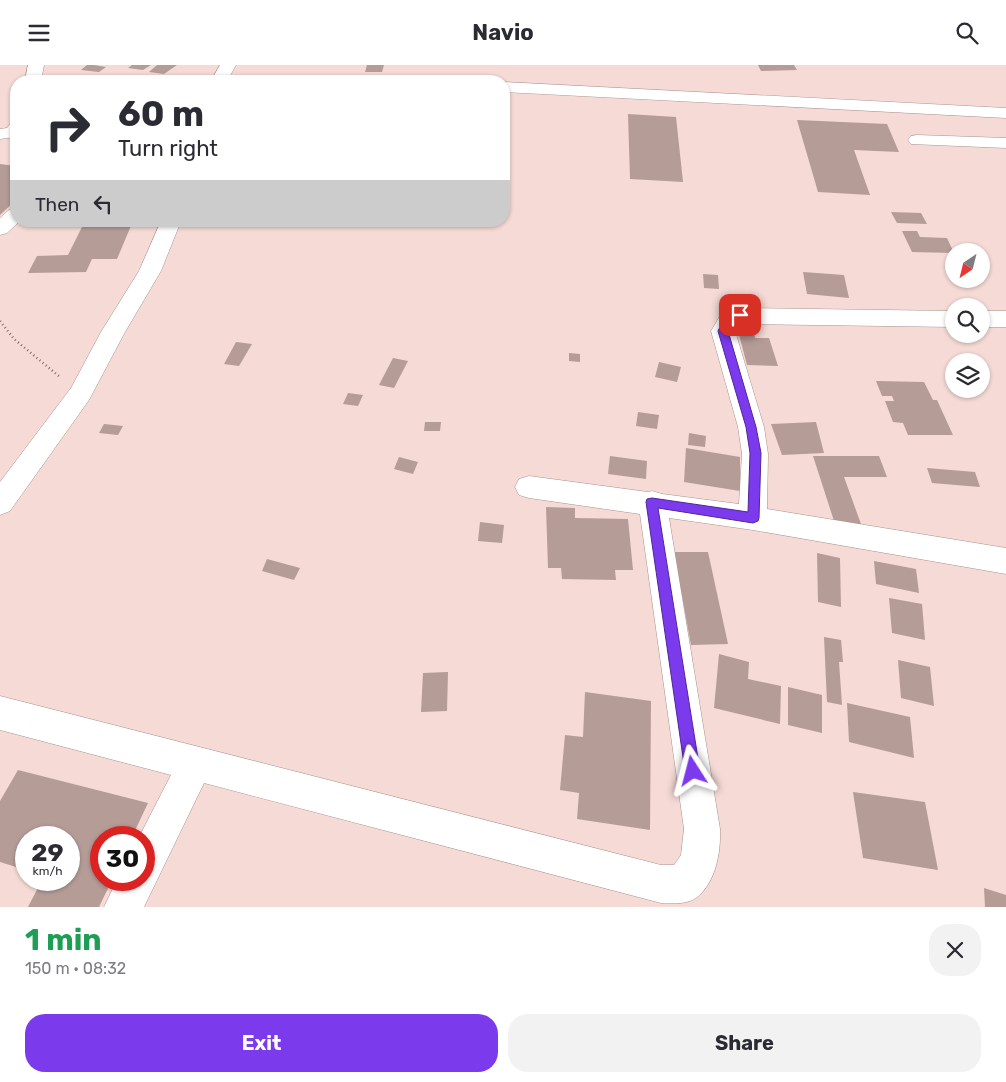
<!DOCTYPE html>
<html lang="en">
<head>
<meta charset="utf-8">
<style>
	body { margin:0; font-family:Rubik,sans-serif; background:#f2f2f3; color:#2b2b33; height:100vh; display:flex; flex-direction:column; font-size:19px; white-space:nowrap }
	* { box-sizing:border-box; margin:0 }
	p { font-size:16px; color:#7c7c81 }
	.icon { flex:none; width:28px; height:28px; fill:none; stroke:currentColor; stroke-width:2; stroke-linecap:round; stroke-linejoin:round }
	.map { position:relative; height:842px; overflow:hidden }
	.sheet { display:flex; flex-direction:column; background:#fff; flex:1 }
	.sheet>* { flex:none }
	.hud { position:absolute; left:10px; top:10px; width:500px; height:152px; border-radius:20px; box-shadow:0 1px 4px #0004; background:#fff; color:#2b2b33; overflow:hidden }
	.needle { width:32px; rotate:215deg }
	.fabs { position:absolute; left:945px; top:178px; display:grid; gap:10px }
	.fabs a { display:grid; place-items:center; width:45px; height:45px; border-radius:50%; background:#fff; box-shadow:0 1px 4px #0004; font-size:25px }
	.speed { position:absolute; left:15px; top:761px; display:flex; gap:10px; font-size:25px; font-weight:700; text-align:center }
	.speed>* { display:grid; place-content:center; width:65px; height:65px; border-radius:50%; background:#fff; box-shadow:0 1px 4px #0004; line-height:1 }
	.speed small { font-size:12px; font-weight:400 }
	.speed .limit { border:8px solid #d22; background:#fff; color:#111 }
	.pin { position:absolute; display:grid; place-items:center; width:42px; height:42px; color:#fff; margin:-21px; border-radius:10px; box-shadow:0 2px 8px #0006 }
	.me { position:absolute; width:55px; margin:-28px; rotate:351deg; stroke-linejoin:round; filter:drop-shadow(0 0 4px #0008) }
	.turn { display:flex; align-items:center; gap:18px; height:105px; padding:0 25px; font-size:22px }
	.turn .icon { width:65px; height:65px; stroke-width:2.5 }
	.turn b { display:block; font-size:35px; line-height:42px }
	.then { display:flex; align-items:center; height:48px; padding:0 25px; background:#0003; gap:10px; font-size:19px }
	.round { display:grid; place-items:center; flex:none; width:52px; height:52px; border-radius:20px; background:#f2f2f3 }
	.overview { display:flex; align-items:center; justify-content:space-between; height:85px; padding:0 25px }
	h1 { font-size:30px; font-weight:700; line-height:38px; color:#1e9e55 }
	.cta { display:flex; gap:10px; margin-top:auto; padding:10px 25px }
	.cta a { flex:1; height:58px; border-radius:20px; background:#7c3aed; color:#fff; font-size:20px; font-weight:700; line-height:58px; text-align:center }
	.cta a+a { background:#f2f2f3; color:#2b2b33 }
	header { display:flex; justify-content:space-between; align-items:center; height:65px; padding:0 25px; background:#fff; font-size:22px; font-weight:700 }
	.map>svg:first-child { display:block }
	.building { fill:#b59c97 }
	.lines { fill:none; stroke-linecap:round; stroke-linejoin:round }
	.minor-casing { stroke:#ab928d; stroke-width:1 }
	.path { stroke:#7f6e6b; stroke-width:2.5; stroke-dasharray:1 3; stroke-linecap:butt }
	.minor { fill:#fff; fill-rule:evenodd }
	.route { fill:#7c3aed; stroke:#51269a }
</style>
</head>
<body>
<header><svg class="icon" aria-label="menu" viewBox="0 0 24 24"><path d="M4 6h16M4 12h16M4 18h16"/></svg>Navio<svg class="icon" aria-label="search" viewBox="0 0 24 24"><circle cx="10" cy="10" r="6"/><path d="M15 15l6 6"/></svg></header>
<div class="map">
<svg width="1006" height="842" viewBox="0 0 1006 842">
	<rect width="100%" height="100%" fill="#f5dad5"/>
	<g class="building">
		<path d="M87 0H94L106 2 99 7 81 5Z"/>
		<path d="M132 0H151L143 5 128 3Z"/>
		<path d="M157 0H177L164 9 149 7Z"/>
		<path d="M367 0H384L382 7H365Z"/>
		<path d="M758 0H794L797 5 761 6Z"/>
		<path d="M628 49 676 52 683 117 630 114Z"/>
		<path d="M797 55 887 59 899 87 854 85 870 130 818 127Z"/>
		<path d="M0 99 16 101V135L0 150Z"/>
		<path d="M891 147 921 148 927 159 897 158Z"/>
		<path d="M85 156H133L117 194H92L86 207 28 208 37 191 68 190Z"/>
		<path d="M902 166H917L920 172 947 173 954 188 912 187Z"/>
		<path d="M803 207 844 210 849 233 807 229Z"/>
		<path d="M703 209 718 210 719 224 704 223Z"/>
		<path d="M738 266H754L755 273H769L778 301 747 300Z"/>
		<path d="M236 277 252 279 239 301 224 299Z"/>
		<path d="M569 288 580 289V297L569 296Z"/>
		<path d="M393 293 408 296 394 323 379 320Z"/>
		<path d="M659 297 681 302 677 317 655 312Z"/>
		<path d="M876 316 924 317 933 335H937L953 370H908L903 358 893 357 885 336H894L892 331H882Z"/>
		<path d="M348 328 363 330 358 341 343 339Z"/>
		<path d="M638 347 659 350 657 364 636 361Z"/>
		<path d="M425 357H441L440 366H424Z"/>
		<path d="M816 357 824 388 782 390 771 359Z"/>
		<path d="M104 359 123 361 118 370 99 368Z"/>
		<path d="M689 368 706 371 705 382 688 380Z"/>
		<path d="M686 383 740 392V426L684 417Z"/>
		<path d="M610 391 647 396 646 414 608 409Z"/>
		<path d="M813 391H879L887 412H844L861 459H835Z"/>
		<path d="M399 392 418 397 413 409 394 404Z"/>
		<path d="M927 403 975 407 980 422 932 418Z"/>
		<path d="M546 442 575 443V453L628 454 633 505H615L616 515 562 514 561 503H548Z"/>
		<path d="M480 457 504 460 502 478 478 476Z"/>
		<path d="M674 487H708L728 579 691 580Z"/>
		<path d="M817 488 840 493 841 542 818 537Z"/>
		<path d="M267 494 300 503 294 515 262 506Z"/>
		<path d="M874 496 916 504 919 528 876 519Z"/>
		<path d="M889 533 922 539 925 575 892 568Z"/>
		<path d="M824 572 841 575 843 597H839L842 640 827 637Z"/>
		<path d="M719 589 749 597 748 614 781 621 780 659 714 643Z"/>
		<path d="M898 595 930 602 934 641 901 633Z"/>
		<path d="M448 607 447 646 421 647 423 608Z"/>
		<path d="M788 622 822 630V668L788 660Z"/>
		<path d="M585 627 651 636 650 765 577 754 579 728 560 725 565 670 583 672Z"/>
		<path d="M847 638 910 652 914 693 849 677Z"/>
		<path d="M18 705 148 738 132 772H101V815H112L99 842H28L42 815H69V772H26V805L0 797V736Z"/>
		<path d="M853 727 925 737 938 805 863 793Z"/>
		<path d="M984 823 1006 830V842H985Z"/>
	</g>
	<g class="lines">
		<defs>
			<g id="minor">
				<path d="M28 0H44L41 16H25Z"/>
				<path d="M220 0H236L227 16H211Z"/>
				<path d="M504 17 1006 43V53L504 27Z"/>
				<path d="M16 58V72L0 74V64L7 63 10 59Z"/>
				<path d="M917 70 1006 73V83L911 79 908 75 911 71Z"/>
				<path d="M16 143V156H20L7 168 0 170V153L9 145Z"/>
				<path d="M161 156H181L161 206 125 267 89 335 10 446 0 450V417L71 323 101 267 139 206Z"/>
				<path d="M740 243 954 246V262L743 259 737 261 735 266 764 362 768 389 767 444 1006 483V509L753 465 669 453 720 764C721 786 716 818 696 833 685 840 673 838 661 838L204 718 144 842H104L117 815H144V772H139L171 710 0 665V631L661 800H674L681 790 684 764 640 449 529 433 519 430 515 422 519 414 529 411 648 427 652 426 662 429 739 439 742 389 738 362 711 266 720 251Z"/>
				<rect x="981" y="246" width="25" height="16"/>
			</g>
		</defs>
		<use href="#minor" class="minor-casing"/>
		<path class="path" d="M0 256 14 274 60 312"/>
		<use href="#minor" class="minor"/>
	</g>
	<path class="route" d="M740 247 744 248V253L732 258 728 266 756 362 761 388 759 453 758 456 753 458 658 443 700 706 698 711 693 714 688 711 685 706 646 437 647 434 652 433 748 447 750 388 746 362 718 266 724 254Z"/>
</svg>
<div class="fabs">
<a><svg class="needle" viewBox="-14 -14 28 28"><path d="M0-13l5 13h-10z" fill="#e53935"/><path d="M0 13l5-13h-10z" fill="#7c7c81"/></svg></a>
<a><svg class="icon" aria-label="search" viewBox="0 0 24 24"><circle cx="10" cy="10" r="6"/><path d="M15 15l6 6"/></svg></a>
<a><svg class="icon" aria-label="layers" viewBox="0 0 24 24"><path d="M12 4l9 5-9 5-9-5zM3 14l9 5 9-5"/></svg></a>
</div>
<div class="speed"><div>29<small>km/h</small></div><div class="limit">30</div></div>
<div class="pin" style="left:740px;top:250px;background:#d93025"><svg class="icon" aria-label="arrive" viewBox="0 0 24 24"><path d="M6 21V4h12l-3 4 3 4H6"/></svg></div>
<svg class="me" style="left:693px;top:706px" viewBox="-20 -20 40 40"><path d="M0-17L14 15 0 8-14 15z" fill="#7c3aed" stroke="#fff" stroke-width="4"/></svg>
<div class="hud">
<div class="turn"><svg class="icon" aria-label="right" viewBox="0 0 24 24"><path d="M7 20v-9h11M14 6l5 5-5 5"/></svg><div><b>60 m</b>Turn right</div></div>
<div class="then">Then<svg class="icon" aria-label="left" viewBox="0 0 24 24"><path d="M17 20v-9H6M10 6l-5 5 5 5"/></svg></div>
</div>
</div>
<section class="sheet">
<div class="overview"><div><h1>1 min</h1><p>150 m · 08:32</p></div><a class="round"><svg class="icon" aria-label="close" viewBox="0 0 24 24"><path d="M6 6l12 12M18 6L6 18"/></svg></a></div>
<div class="cta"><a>Exit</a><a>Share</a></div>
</section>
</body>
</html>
